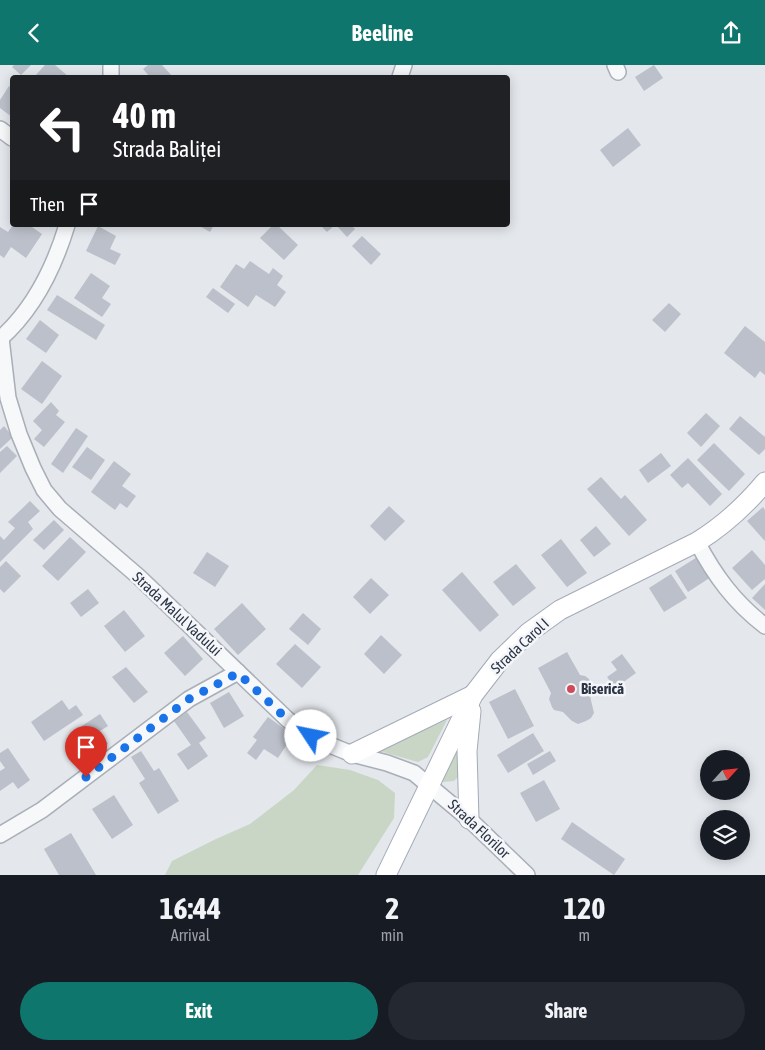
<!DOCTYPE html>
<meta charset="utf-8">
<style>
:root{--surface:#171b24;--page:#242831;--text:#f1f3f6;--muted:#9ea1a6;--accent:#0f766e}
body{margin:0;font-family:"Asap Condensed",sans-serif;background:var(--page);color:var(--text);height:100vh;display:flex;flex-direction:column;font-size:19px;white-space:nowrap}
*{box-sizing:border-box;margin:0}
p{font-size:16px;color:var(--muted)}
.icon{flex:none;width:28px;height:28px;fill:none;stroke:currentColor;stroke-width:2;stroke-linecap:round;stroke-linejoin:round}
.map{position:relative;height:810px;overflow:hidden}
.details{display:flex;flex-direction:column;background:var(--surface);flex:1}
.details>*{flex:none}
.hud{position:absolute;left:10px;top:10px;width:500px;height:152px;border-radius:5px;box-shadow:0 2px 12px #0003;background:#202124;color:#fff;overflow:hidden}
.needle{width:32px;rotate:63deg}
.tools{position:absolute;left:700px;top:685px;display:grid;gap:10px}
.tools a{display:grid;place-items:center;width:50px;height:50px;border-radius:50%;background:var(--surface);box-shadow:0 2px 12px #0003;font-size:25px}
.pin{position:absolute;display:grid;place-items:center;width:42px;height:42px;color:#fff;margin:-51px -21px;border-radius:50% 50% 50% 0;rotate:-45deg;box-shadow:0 0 5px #0007}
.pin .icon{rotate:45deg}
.me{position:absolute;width:55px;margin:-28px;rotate:304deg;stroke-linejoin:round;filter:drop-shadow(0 0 4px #0008)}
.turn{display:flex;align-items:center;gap:18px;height:105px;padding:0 20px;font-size:22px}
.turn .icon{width:65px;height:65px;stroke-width:2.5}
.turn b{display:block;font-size:35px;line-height:42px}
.then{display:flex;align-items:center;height:48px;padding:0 20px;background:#0003;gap:10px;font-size:19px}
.eta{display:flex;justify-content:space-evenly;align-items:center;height:85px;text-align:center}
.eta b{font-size:30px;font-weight:700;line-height:35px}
.button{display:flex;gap:10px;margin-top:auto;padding:10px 20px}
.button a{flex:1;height:58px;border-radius:30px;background:var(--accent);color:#fff;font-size:20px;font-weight:700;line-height:58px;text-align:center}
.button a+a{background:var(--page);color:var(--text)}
header{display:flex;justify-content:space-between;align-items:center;height:65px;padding:0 20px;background:var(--accent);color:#fff;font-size:22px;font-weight:700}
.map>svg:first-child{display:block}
.green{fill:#c9d6c5}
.building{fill:#bbc0ca}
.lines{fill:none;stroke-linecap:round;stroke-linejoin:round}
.minor-casing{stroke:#a9aeb7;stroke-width:18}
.major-casing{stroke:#a3abb8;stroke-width:21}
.minor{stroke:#f7f8fa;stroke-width:15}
.major{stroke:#fff;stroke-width:19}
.route{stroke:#1a73e8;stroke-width:9;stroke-dasharray:0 16.2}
.poi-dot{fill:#d1495b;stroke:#f4f6f9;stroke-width:2}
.labels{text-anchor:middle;stroke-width:5;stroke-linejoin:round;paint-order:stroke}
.street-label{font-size:15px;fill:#2b3445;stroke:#f4f6f9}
.poi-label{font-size:15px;font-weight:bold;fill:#2b3445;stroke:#f4f6f9;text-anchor:start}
</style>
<header><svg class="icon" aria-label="back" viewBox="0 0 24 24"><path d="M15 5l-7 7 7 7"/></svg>Beeline<svg class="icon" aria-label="share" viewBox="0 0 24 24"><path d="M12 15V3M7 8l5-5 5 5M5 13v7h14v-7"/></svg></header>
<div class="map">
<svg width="765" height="810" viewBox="0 0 765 810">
<rect width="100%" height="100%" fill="#e4e7ec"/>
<g class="green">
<path d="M447,655l-19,37 -10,5 -42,-12z"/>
<path d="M457,684l2,1 1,25 -6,6 -11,1 -1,-4z"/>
<path d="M317,700l33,5 28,10 17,13 -1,25 -36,57h-193l7,-14 44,-22 34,-15 44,-34z"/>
</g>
<g class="building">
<path d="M14,0h17l-10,10 -9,-8z"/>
<path d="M45,0h10l14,12h-35z"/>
<path d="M148,0h14l11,12h-23l-7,-8z"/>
<path d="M654,0l9,13 -19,13 -9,-14z"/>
<path d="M9,21l3,3v28l-12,-9v-8z"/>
<path d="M628,63l13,17 -28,22 -13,-17z"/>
<path d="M13,160h16l13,9 -16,24 -15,-11 -7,11 -4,-3v-28l8,5z"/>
<path d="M198,160h16l-4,7z"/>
<path d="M273,160h4l21,20 -14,15 -24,-22z"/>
<path d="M320,160h15l-8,7z"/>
<path d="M336,160h15l4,4 -8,8z"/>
<path d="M98,161l18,10 -6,13 11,5 -6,11 -29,-14z"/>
<path d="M362,171l19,18 -10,11 -19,-19z"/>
<path d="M250,196l19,13 4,-6 10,8 -6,9 9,7 -11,15 -19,-12 -8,12 -28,-20 16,-23 8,5z"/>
<path d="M91,208l19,13 -8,12 9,6 -9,13 -28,-19z"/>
<path d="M213,223l22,16 -7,9 -22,-16z"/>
<path d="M57,230l48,30 -9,15 -49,-30z"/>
<path d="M669,238l12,11 -16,18 -13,-12z"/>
<path d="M40,255l19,15 -13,18 -20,-14z"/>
<path d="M745,261l20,16v33l-5,-4 -5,7 -31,-25z"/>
<path d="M42,296l20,15 -20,28 -21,-15z"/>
<path d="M51,337l8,9 -3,4 9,7 -21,25 -10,-8 8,-9 -9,-9z"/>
<path d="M706,348l14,13 -19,21 -14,-14z"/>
<path d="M740,351l25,21v12l-6,6 -30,-26z"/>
<path d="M4,361l9,11 -13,12v-19z"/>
<path d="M76,363l12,8 -25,37 -12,-9z"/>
<path d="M714,378l31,31 -16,17 -32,-31z"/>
<path d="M7,381l10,10 -17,17v-21z"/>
<path d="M87,382l18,13 -14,20 -19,-13z"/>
<path d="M661,388l10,13 -23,17 -9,-13z"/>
<path d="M688,393l34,36 -12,12 -22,-23 -6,5 -12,-13z"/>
<path d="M114,396l17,13 -9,12 14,10 -9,12 -7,-5 -5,7 -24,-18z"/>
<path d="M601,412l20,22 4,-4 22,25 -18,16 -42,-47z"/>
<path d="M30,436l10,10 -12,11 5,7 -33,33v-26l4,4 11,-12 -7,-6z"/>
<path d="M389,441l16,15 -20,20 -15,-15z"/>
<path d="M763,442l2,3v31l-18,-20z"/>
<path d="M54,455l10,10 -20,20 -11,-10z"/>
<path d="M596,461l15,18 -17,13 -14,-17z"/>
<path d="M70,472l16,15 -28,29 -16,-15z"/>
<path d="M561,474l26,34 -20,14 -26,-32z"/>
<path d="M752,485l13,15v14l-13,11 -20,-22z"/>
<path d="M207,487l22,14 -14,21 -22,-14z"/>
<path d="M699,491l12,21 -23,15 -13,-21z"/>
<path d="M6,496l15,15 -17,17 -4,-4v-22z"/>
<path d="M516,499l20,24 -23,18 -20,-24z"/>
<path d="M462,507l37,43 -19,17 -38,-42z"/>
<path d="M671,509l16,24 -23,14 -15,-24z"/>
<path d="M371,513l18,17 -19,19 -17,-17z"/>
<path d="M765,519v26l-13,-12z"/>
<path d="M88,524l11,14 -18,14 -11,-14z"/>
<path d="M242,538l24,26 -28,26 -24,-26z"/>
<path d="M124,545l21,26 -20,16 -21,-26z"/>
<path d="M303,548l18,16 -13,16 -19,-16z"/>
<path d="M381,570l21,20 -18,19 -20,-20z"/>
<path d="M183,571l20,23 -18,17 -21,-23z"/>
<path d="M295,579l26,23 -19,21 -26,-24z"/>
<path d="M567,587l13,23 5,1 4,3 3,6 1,7 -3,4 4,17 -3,5 -5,3 -8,3 -6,-3 -9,-9 -9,-2 -2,-3 -3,-8 2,-6 -13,-25z"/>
<path d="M622,589l14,19 -21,15 -8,-11 10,-7 -6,-8z"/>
<path d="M126,602l22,25 -14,11 -22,-26z"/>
<path d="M515,624l19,37 -26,13 -19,-37z"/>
<path d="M229,627l15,24 -20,12 -14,-25z"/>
<path d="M62,635l7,10 7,-5 7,10 -39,26 -13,-19z"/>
<path d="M187,647l19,26 -7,5 9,13 -20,14 -11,-16 14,-9 -17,-24z"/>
<path d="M100,649l8,12 -8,5 8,13 -16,10 -16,-24z"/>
<path d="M268,652l25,18 -15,23 -14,-9 -8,11 -9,-7 10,-13 -4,-3z"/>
<path d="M533,668l11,18 -36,22 -11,-18z"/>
<path d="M8,683l22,32 -12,9 -5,-7 -13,9v-20l5,-3 -5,-7v-8z"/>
<path d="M141,686l13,20 5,-3 20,33 -21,13 -19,-31 6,-4 -14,-22z"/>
<path d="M550,686l6,10 -23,14 -6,-11z"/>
<path d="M544,715l16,29 -24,13 -16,-29z"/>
<path d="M114,730l19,30 -21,14 -20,-30z"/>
<path d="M572,757l53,37 -11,16 -53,-36z"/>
<path d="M71,768l25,42h-37l-15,-26z"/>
</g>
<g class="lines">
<g class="minor-casing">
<g id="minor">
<path d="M615,0l3,7"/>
<path d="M111,12v-12"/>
<path d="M400,12l4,-12"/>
<path d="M0,64l12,9"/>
<path d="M1,273l7,60 11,36 14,34 11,22 16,19 79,68 149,143 32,21 32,13 35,9 27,10 55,46 58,56"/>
<path d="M0,274c34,-30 54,-71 67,-114"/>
<path d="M697,477c18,34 37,60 68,84"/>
<path d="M0,770l42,-25 147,-111 49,-27"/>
</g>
</g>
<g class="major-casing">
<g id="major">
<path d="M352,689l121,-59"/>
<path d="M469,754l-2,-68 4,-40"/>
<path d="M386,810l87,-180 27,-35 28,-27 32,-23 137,-68c26,-16 48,-36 68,-60"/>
</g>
</g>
<use href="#minor" class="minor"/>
<use href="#major" class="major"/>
</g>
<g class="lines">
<path class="route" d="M86,712l103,-78 49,-26 50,47 23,16"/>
</g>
<circle class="poi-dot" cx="571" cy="624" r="5"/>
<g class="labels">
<g class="street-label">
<text transform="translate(177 549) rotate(43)" y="5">Strada Malul Vadului</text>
<text transform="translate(520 581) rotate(-43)" y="5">Strada Carol I</text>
<text transform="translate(479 764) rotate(43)" y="5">Strada Florilor</text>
</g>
<g class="poi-label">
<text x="581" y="629">Biserică</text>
</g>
</g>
</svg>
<div class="tools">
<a><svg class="needle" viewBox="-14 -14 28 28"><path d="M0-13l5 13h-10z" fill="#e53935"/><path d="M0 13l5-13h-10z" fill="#9ea1a6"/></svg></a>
<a><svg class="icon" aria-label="layers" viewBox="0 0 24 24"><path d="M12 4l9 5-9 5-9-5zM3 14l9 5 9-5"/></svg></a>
</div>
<div class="pin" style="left:86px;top:712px;background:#d93025"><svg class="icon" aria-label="arrive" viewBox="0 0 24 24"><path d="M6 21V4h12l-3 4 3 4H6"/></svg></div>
<svg class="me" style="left:311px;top:671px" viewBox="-20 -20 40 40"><circle r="19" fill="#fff"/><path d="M0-13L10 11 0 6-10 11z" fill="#1a73e8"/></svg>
<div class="hud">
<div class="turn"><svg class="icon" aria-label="left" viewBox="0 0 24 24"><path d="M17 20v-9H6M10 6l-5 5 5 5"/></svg><div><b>40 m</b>Strada Baliței</div></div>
<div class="then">Then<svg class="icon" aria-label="arrive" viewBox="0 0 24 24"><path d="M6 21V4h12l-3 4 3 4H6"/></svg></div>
</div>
</div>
<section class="details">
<div class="eta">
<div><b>16:44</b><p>Arrival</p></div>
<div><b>2</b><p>min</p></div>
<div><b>120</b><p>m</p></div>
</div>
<div class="button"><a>Exit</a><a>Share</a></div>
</section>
